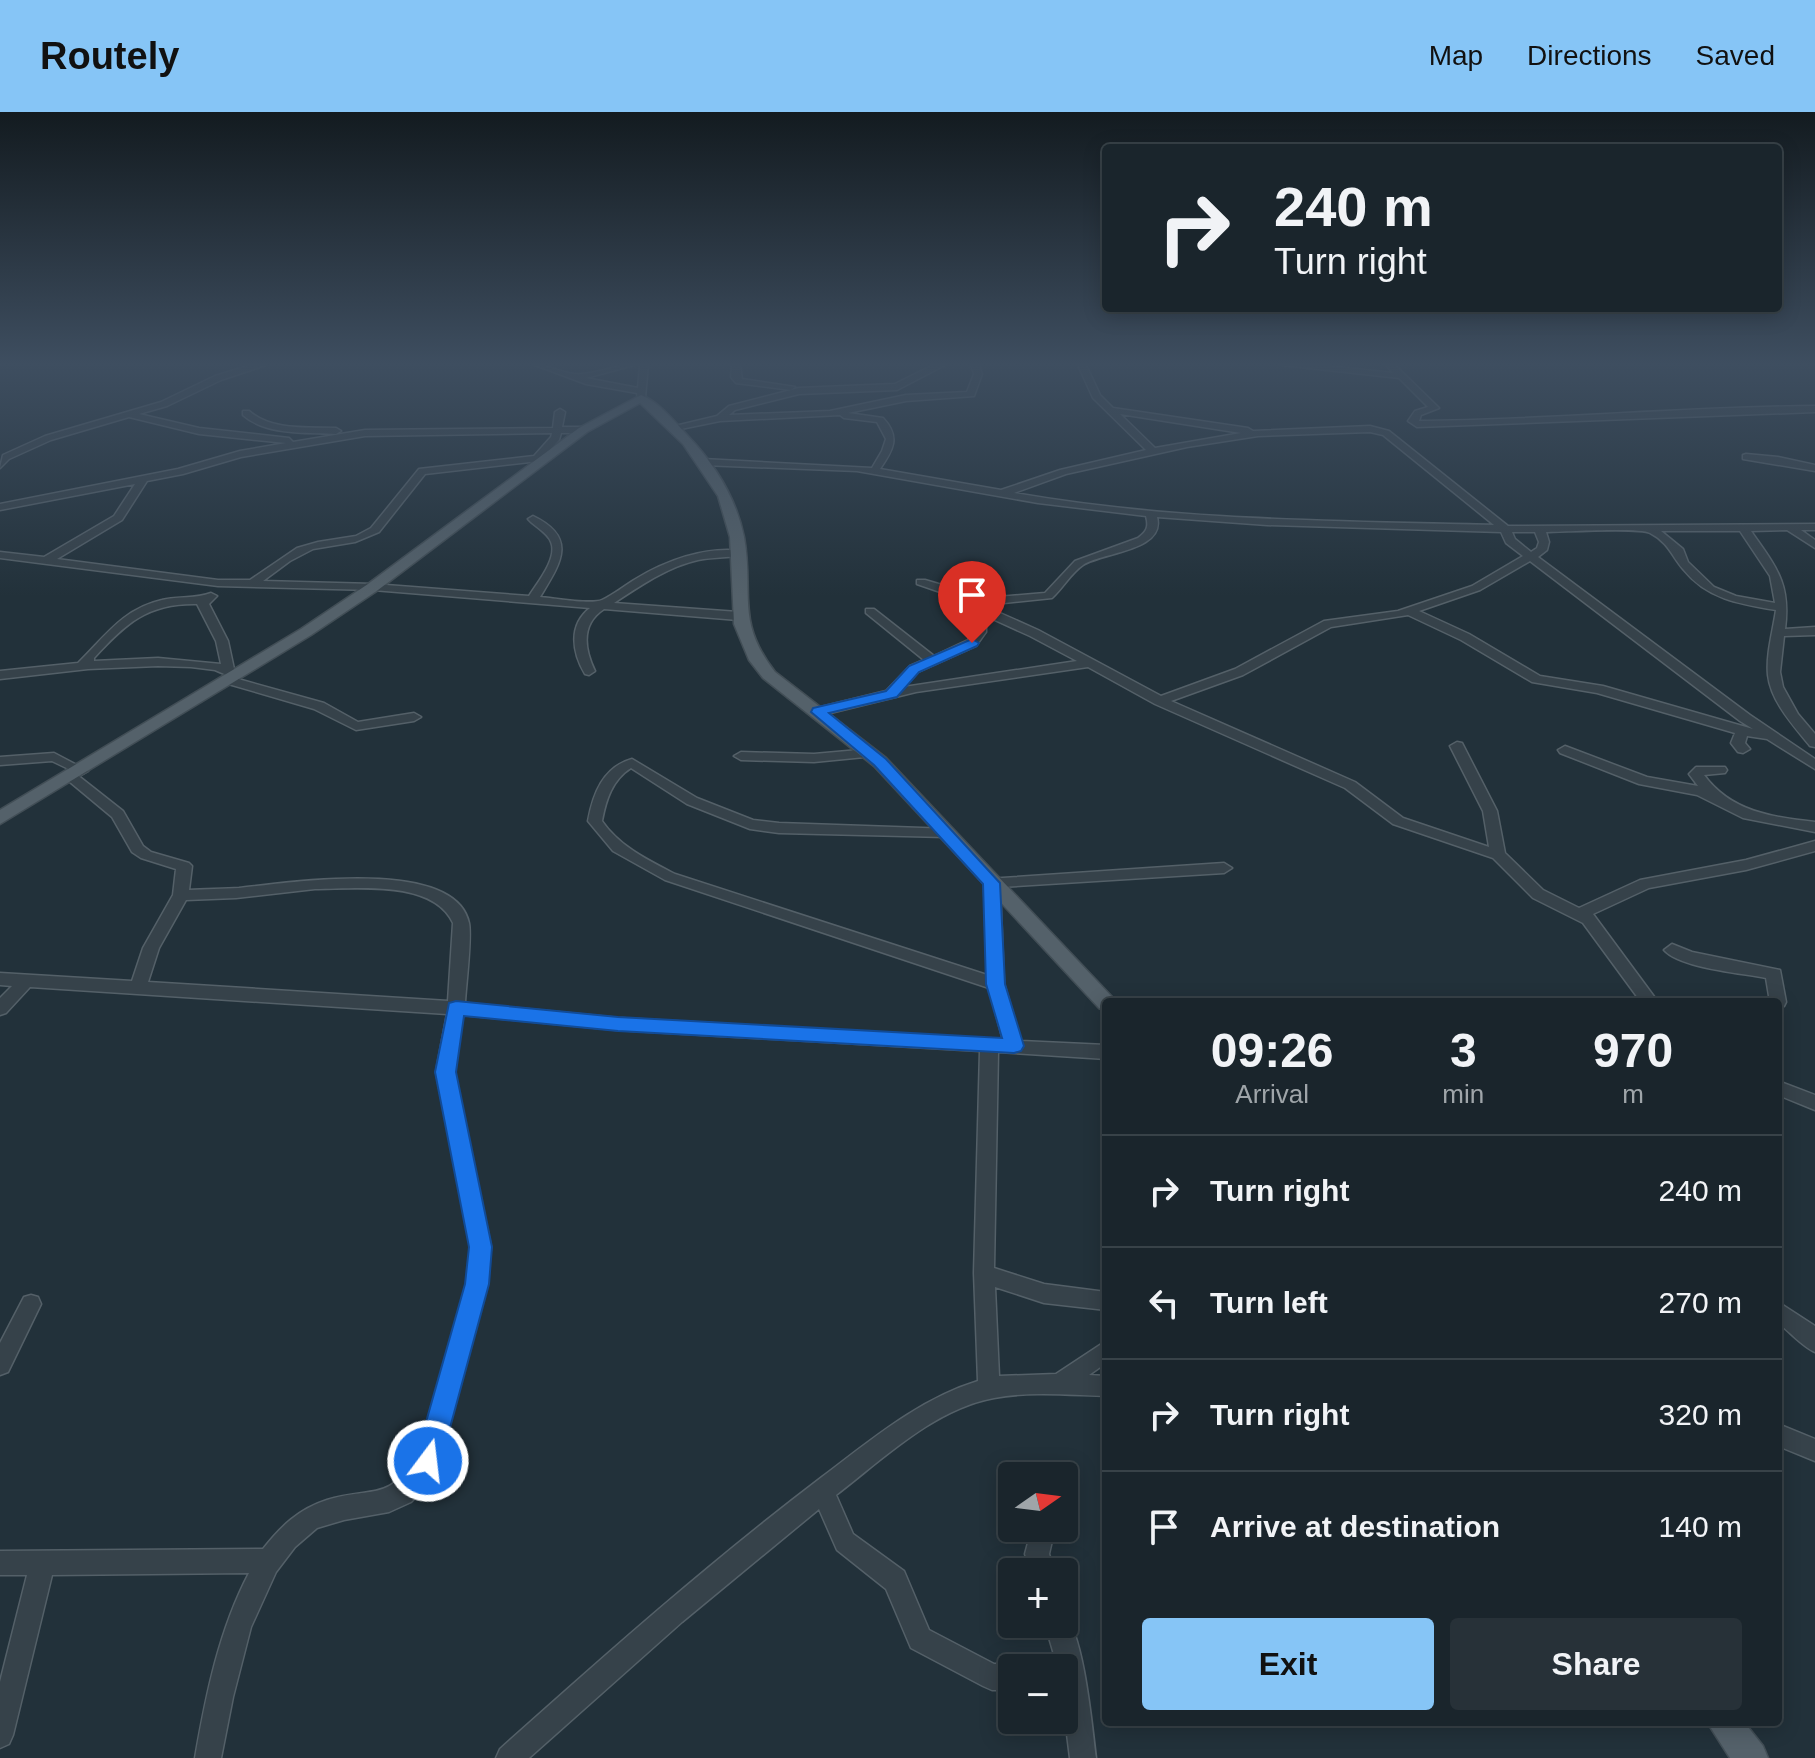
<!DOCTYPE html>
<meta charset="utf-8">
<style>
:root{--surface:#1a252c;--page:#273138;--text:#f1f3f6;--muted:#9fa5a9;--line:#384248;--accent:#86c5f6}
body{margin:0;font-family:Helvetica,sans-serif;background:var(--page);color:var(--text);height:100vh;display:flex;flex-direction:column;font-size:30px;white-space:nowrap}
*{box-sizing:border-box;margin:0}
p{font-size:26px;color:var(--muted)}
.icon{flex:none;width:44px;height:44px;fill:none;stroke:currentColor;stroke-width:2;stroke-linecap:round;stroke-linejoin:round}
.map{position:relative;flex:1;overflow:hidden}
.sheet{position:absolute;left:1102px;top:886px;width:680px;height:728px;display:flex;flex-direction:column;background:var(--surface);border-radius:8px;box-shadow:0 4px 20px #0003,0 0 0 2px var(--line)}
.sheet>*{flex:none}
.hud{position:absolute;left:1102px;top:32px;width:680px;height:168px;border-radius:8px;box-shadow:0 4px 20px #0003,0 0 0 2px var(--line);background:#1a252c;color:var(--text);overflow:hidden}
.needle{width:52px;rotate:76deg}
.buttons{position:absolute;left:998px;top:1350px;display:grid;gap:16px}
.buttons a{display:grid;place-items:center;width:80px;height:80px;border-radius:8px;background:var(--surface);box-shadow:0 4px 20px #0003,0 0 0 2px var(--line);font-size:40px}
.pin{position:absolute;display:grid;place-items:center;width:68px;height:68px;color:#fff;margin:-82px -34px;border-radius:50% 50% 50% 0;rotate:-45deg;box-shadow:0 0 8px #0007}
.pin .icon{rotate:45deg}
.me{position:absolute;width:88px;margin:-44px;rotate:15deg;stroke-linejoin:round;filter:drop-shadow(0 0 6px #0008)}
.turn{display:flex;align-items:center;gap:28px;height:168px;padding:0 40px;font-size:36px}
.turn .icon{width:104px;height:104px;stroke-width:2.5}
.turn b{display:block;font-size:56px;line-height:68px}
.eta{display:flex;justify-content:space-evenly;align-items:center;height:136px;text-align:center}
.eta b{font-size:48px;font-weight:800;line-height:56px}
.button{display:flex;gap:16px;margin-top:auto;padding:16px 40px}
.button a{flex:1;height:92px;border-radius:8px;background:var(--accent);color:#111;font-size:32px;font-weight:800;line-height:92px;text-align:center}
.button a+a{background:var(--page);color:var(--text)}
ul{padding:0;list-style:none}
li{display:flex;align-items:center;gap:24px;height:112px;padding:0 40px;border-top:2px solid var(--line)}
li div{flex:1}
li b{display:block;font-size:30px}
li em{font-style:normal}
header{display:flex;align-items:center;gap:48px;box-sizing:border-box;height:112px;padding:0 40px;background:var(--accent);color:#111}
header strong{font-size:38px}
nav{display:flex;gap:44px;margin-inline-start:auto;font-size:28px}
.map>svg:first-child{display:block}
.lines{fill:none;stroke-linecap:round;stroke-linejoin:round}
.minor-casing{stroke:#546068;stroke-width:3}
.major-casing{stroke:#424e56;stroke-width:3}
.minor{fill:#36424a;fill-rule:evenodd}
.major{fill:#54616a;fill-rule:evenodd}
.route{fill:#1a73e8;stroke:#114b97;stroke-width:2}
</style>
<header>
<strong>Routely</strong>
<nav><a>Map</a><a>Directions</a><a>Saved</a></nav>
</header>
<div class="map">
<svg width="1815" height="1646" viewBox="0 0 1815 1646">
<rect width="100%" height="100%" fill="#22313a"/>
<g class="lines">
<g class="minor-casing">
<g id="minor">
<path d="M251,253h15l-45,15 -54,26 -28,8 60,14 90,10 4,4 72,-12 188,-2 2,-16 5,-3 5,3 -3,15h21l5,3 -5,3h-22l-2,7 -14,15 5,3 -2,2 -123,14 -46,58 -24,10 -42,7 -23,12 -27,20 110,3 156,12c8,-13 29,-38 22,-54 -3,-9 -17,-16 -23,-23l5,-3c46,22 27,48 7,81 14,1 51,8 62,3 11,-5 22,-14 32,-20 31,-19 71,-34 108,-29v4c-15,3 -29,2 -44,5 -31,7 -58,26 -84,43l124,9 6,4 -6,4 -134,-11c-23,15 -20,39 -9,62l-6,4 -4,-1c-13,-22 -17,-49 5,-66l-217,-18 -155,-4 -218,-28v-6l44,5 70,-41 21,-32 -135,26v-6l178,-35 62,-18 46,-8 -87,-9 -70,-17 -78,23 -42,19 -9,9 3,-13 42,-19 116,-34 54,-26zM552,321l-1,4 -17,19 -115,13 -48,59 -15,8 -38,6 -21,6 -47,32h-32l-161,-21 65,-39 25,-39 36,-7 58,-17 124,-21z"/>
<path d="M535,253c16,0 32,11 46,9 18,-1 34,-9 53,-9l-48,13 52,10 2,-23h8l-3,33 -7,2 -1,-7 -51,-9z"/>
<path d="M732,253h8l2,14 53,8 -4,3 -55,-7 -5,-6z"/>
<path d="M933,253h12l-48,25 -98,4 -64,16 -6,5 101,-4 76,-16 61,-3 7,-18 -3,-9h8l3,9 -8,22 -68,5 -58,12 35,5c18,19 10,32 -3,51l121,21 59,-20 86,-20 -53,-52 -15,-33h8l14,30 13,13 135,20 5,3 117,-5 19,5 119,95 307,-2v6h-14l14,10v8l-28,-18 -36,1c25,36 40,52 34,98l30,-2v8l-31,1 -4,36 3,15 15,27 17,20v13l-5,-1c-16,-20 -39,-44 -42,-71 -2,-21 5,-44 8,-65 -37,-6 -69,-11 -93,-41 -12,-14 -14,-26 -33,-36 -11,-6 -86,-1 -104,-1l3,10 -2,8 -9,7 212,158 65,44v10l-48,-30 -20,-3 -2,7 5,6 -7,4 -5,-1 -7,-9 4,-10 -138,-40 -65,-11 -71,-42 -53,-25 -77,12 -88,48 -72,26 184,81 48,36 86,29 -6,-36 -33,-65 7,-4 5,1 35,68 8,42 38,37 36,18 61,-28 106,-20 69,-19v10l-69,19 -97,18 -56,26 65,88h-17l-58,-79 -50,-25 -40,-40 -100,-34 -48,-36 -190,-84 -67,-37 -172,25 -98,24 -5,-1v-6l73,-18 24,-25 14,-6 -58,-47v-4h8l60,47 34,-16 6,-8 -2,-13 5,-7 -24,-11 -10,-8 -26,-9v-4h8l61,18 59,-5 30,-32 63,-23c9,-7 11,-11 8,-22l-108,-13 -181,-32 -154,-6 -5,-3 5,-3 169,9 10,-17 4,-12 -9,-17 -33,-4 -4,-3 -120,6 -44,9 -5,-3 46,-11 12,-10 70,-18 96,-4zM1120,302l121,19 -86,15zM1370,320l13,3 111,90c-160,-4 -322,-4 -480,-32l52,-19 121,-27 71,-11zM1157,405l110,8 234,7 5,11 17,13 -51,30 -74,25 -74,10 -89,48 -74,27 -123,-66 -63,-28 10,3 67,-7c11,-10 19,-25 31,-33 20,-13 83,-14 74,-48zM1661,419h79l30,45 5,27 -39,-7 -22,-9 -26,-25 -5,-13zM1512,420h23l4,10 -2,6 -6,4 -16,-13zM1530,449l210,160 13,8 -150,-43 -63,-10 -71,-42 -50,-23 61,-21zM986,504l44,20 47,25 -173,26 14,-15 58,-26 10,-14z"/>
<path d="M1282,253h36l75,8 -7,-8h9l44,43 -18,7 -2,6c132,-1 264,-14 396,-15v6l-398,15 -9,-6 7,-10 13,-4 -29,-29z"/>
<path d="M243,299h6c23,20 58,16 87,17l5,3 -5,3c-30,-2 -69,2 -93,-19z"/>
<path d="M1746,342l32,3 37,8v6l-72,-12v-4z"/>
<path d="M211,481l6,3 -8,8 19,37 6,28 9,6 -5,4 86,24 34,19 56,-9 7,4 -7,4 -58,9 -42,-21 -89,-26v-6l4,-1 -14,-6 -24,-3 -33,-1 -70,3 -88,10v-8l78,-8c26,-25 44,-54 84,-63 16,-4 34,-1 49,-7zM197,492l19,37 5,23 -63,-6 -64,3v-3c32,-35 54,-55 103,-54z"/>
<path d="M1565,634l82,31 51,9 -9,-12 7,-7h29l2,3 -2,3 -21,2c27,37 68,42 111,47v10l-72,-14 -46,-23 -58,-11 -79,-31 -2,-3z"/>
<path d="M870,637l5,1v6l-61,6 -73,-2 -7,-4 7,-4 73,2z"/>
<path d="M54,641l34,18 -7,4 -29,-14 -52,4v-8z"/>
<path d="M632,647l65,39 56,22 26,3 172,6 2,3 -7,5 -167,-4 -29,-4 -63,-25 -56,-36c-19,12 -25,32 -29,53 18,26 46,39 73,53l312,101 -3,-92 3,-4 237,-16 8,5 -8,5 -224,14 4,97 17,57 85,4v14l-108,-7 -4,216 50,16 62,8v18l-62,-7 -49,-16 4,89 57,-2 50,-33v22l-17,12 17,1v20c-37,-1 -75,-5 -112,2 -60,11 -111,61 -158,97l17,39 51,37 25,59 65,34h18l9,4h-9v22h-20l-9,-4 -72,-38 -25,-59 -49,-39 -18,-41 -137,113 -153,136h-33l4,-9c105,-94 210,-187 322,-272 48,-36 97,-78 156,-96l-4,-108 6,-222 -362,-21 -155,-15 -9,57 37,175 -4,37 -48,177 -15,28 -13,13 -22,10 -45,8 -27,8 -22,19 -19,25 -25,55 -18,70 -12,61h-26c11,-63 24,-128 54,-185l-197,2 -39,160 -4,9 -9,4v-66l27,-107h-27v-24l263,-2c18,-23 36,-40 64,-49 45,-14 60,3 91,-44l49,-172 4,-37 -35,-175 11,-58 -417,-27 -24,26 -6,2v-17l12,-12 -12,-1v-12l132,8 11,-33 30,-53 3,-26 -35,-11 -9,-6 -20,-35 -48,-40 2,-3h10l47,37 20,35 8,6 38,11 3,3 -3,24c17,-1 33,-1 50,-2 47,-5 216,-32 230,35 3,15 -3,61 -4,80l153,15 385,22 -14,-52 -324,-108 -52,-29 -25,-30c5,-27 15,-54 44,-62zM315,777c40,0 118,-10 138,34l-5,78 -300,-19 11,-34 27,-48 50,-2z"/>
<path d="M1672,832l20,8 88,18 6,32 -2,4 -6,2v-6h-8l-4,-24c-25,-5 -86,-10 -102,-28z"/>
<path d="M1778,969l37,14v15l-37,-15z"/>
<path d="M31,1183l7,2 3,7 -33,68 -8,3v-32l24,-46z"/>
<path d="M1778,1190l37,24v26c-12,-5 -26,-21 -37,-29z"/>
<path d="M1778,1312l37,15v22l-37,-15z"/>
<path d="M1032,1416h20l2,4 -5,22 6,18h-24l-6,-18z"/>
<path d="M1064,1502c20,21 28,112 32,144h-26l-6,-48v-42h-6l-13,-44h19z"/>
</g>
</g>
<g class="major-casing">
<g id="major">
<path d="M641,283c18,7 33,26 46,40 27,28 49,63 57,102 10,56 -9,84 31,135l111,86 227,240 3,4h-10v9l-7,-3 -225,-242 -111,-88 -14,-18 -15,-36 -4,-87 -12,-41 -35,-52 -43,-41 -53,29 -209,158 -67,45 -311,189v-14l301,-181 67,-45 211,-156z"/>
<path d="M1707,1610h37l19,24 5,12h-38z"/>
</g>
</g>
<use href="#minor" class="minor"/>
<use href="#major" class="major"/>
</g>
<linearGradient id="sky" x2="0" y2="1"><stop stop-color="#131b20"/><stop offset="0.52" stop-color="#3e4e60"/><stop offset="1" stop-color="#3e4e60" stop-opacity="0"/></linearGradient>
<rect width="1815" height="484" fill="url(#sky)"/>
<path class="route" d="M972,527l7,4 -2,3 -58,26 -22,25 -68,16 57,46 114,124 5,101 19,62 -3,5 -7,2 -396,-22 -154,-15 -8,56 36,175 -3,37 -48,177 -4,9 -9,4 -9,-4 -4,-9 50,-177 4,-37 -34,-175 14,-69 7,-2 162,16 384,21 -16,-54 -3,-100 -109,-119 -63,-53 2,-4 73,-17 23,-25z"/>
</svg>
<div class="buttons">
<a><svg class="needle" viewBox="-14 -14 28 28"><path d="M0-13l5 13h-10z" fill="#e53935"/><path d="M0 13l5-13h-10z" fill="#9fa5a9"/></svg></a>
<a>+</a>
<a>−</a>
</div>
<div class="pin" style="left:972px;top:531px;background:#d93025"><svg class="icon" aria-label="arrive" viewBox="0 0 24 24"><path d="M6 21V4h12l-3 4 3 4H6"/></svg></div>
<svg class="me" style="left:428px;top:1349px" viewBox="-20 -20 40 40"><circle r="17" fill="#1a73e8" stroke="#fff" stroke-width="3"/><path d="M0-11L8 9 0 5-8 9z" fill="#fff"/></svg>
<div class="hud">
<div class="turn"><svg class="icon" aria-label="right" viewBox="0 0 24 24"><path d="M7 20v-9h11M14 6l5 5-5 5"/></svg><div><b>240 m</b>Turn right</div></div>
</div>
<section class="sheet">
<div class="eta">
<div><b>09:26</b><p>Arrival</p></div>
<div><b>3</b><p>min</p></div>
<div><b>970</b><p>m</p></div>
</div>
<ul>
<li><svg class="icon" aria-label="right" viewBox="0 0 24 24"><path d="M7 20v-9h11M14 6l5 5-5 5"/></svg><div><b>Turn right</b></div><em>240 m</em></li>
<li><svg class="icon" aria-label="left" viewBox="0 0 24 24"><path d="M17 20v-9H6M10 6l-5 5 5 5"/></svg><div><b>Turn left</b></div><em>270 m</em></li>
<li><svg class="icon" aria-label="right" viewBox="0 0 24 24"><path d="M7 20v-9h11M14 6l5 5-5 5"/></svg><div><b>Turn right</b></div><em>320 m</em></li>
<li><svg class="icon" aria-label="arrive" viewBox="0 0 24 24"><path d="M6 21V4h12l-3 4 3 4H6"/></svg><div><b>Arrive at destination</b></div><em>140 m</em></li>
</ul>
<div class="button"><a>Exit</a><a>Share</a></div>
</section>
</div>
